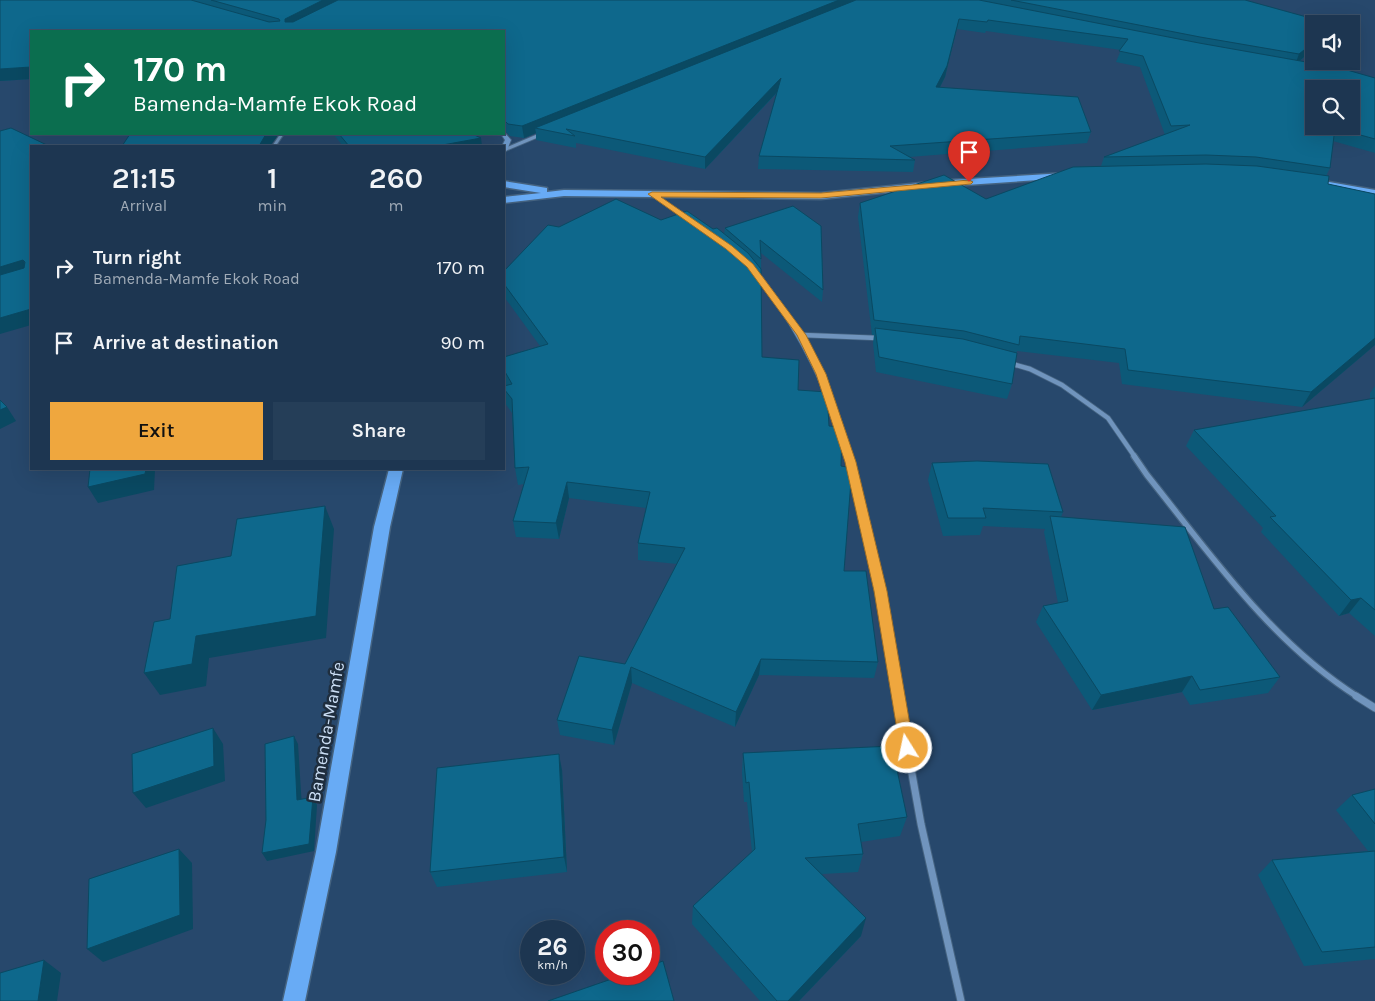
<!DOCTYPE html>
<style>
:root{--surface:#1d3651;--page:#253e58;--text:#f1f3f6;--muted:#a0abb7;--line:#3b5068;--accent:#efa73e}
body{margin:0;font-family:Karla,sans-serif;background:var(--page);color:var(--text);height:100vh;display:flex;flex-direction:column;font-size:19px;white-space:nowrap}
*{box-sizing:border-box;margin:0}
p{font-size:16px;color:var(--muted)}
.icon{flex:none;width:28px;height:28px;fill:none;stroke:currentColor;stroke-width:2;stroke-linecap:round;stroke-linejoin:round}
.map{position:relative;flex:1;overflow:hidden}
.details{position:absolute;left:30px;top:145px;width:475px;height:325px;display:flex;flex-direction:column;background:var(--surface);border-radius:0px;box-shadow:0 5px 20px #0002,0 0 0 1px var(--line)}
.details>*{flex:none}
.guide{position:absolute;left:30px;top:30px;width:475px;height:105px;border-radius:0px;box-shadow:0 5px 20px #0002,0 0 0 1px var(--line);background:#0b6e4f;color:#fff;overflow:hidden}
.controls{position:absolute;left:1305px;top:15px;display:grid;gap:10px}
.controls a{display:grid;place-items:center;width:55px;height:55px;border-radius:0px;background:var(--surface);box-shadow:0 5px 20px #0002,0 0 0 1px var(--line);font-size:25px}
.speed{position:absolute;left:520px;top:920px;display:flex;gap:10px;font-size:25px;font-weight:700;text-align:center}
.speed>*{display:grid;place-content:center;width:65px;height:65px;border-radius:50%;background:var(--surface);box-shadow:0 5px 20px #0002,0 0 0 1px var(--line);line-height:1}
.speed small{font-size:12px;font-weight:400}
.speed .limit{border:8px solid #d22;background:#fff;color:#111}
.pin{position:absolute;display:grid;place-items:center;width:42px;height:42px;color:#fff;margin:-51px -21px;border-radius:50% 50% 50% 0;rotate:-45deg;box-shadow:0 0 5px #0007}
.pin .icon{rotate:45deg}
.me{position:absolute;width:55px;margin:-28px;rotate:350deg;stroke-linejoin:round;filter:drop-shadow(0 0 4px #0008)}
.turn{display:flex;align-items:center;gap:18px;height:105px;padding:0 20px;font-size:22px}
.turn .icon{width:65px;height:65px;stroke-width:2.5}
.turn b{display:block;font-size:35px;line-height:42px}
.eta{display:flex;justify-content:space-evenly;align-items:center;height:85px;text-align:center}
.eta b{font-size:30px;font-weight:600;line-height:35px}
.primary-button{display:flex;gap:10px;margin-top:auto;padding:10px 20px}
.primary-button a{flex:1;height:58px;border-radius:0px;background:var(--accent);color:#111;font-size:20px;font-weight:600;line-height:58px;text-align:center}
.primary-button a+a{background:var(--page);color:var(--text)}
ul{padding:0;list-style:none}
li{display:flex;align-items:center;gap:15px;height:75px;padding:0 20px}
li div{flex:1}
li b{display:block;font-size:19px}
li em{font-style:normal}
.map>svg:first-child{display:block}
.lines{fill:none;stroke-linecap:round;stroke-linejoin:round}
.street-far3-casing{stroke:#456380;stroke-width:5}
.street-far2-casing{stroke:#456380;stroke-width:6}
.street-far1-casing{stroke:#456380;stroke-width:8}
.street-casing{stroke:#456380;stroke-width:9}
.secondary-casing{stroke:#456380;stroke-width:2}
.highway-casing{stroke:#456380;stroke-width:3}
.street-far3{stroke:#7094bd;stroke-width:3}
.street-far2{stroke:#7094bd;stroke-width:4.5}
.street-far1{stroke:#7094bd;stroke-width:5.5}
.street{stroke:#7094bd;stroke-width:7}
.secondary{fill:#6e9bce;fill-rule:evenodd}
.highway{fill:#68abf5;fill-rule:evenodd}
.wall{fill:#0c5978}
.shaded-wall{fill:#0a4962}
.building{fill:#0e688c;stroke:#0a4962;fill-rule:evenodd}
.route{fill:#efa73e;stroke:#9b6d28}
.labels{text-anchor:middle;stroke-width:5;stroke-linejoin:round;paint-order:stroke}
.near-street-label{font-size:18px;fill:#cbdef4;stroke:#1f2e3e}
</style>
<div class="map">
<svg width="1375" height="1001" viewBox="0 0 1375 1001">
<rect width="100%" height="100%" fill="#27486c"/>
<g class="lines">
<g class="street-far3-casing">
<g id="street-far3">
<path d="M274,146l8,-12"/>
<path d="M504,150l38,-16"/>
<path d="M652,194l33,23"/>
</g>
</g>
<g class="street-far2-casing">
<g id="street-far2">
<path d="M758,275c42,55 72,115 91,182"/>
<path d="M802,335l76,3"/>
<path d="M1009,363l21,6 32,16 46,33 27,39"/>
</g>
</g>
<g class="street-far1-casing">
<g id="street-far1">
<path d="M848,456l24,95 26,146"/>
<path d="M1134,456l13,19c64,80 124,167 211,222"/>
</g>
</g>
<g class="street-casing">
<g id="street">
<path d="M898,696l23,128 40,177"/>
<path d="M1356,696l19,12"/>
</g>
</g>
<g class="secondary-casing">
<path id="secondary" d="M504,132l7,8 -4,10 -3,2v-6h-2l3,-6 -4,-6z"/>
</g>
<g class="highway-casing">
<g id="highway">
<path d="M1065,173l3,1v4l-117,8 -130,13 -257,-3 -60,7v-6l37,-4 -37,-6v-6l43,7v4l17,-2 257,3 130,-13z"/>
<path d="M1312,179l63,11v6l-67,-12 -1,-2z"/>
<path d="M389,469h14l-13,58 -54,325 -31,149h-22l33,-149 58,-325z"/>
</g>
</g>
<use href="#street-far3" class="street-far3"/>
<use href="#street-far2" class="street-far2"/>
<use href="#street-far1" class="street-far1"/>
<use href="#street" class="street"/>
<use href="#secondary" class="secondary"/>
<use href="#highway" class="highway"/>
</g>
<g class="wall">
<path d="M0,0h1245l69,24v24l-14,13 75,17v75l-42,-12 -3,27 -4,8 2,8 47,10v151l-73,62 -180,-23 -3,-21 -102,-12 -5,33 -5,15 -131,-27 -3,-29 1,-8h-2l-14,-118 2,-14 126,-4 115,-33 3,-9 61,-22 -25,-68 -24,-5 5,-12 -135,-19 -1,2 -28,-4 -12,48 -5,10 151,45 -4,11 -178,14 6,3 -2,12 -155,-3 1,-13 18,-63 -72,76 -129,-26v5l-40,-8v-7l-12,5 -14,-2 -6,-6v-99h-473v48l-31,2z"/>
<path d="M332,134h140l10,12h-139l-9,-11z"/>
<path d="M661,220l52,9 11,5 1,-6 96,-2 2,64 -1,12 -61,-49 1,104 36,33 31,36 12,40 3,105 34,91 -4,16 -115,-3 -24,52 -103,-44 -18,62 -54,-10 -3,-15 68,-56 52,-100 -39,-4v-17l8,-35 -77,-10 -10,41 -43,-2 -3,-16 11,-37 -6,1 -3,-17 -3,-55 -7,-10 -1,-9v-8h2l-2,-5v-24l36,-11 -35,-48 -1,-8v-19l55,-44z"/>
<path d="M1375,386v250l-26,-23 -10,3 -78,-84 2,-4 -77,-82 8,-16 176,-31v-6z"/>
<path d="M932,463l131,49 -2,5 153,92 66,68 -12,16 -78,12 -8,-13 -90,18 -56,-88 7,-16 15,-3 -14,-71 1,-3 -62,-3 -3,9 -37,1 -15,-56z"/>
<path d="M743,753l164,64 -7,19 -39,6 2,12 -5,18 -36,2 39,62 -62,65h-39l-68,-77 1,-18 59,-54 -5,-50h-3l-2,-29z"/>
<path d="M562,770l5,102 -130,15 -7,-15z"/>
<path d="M1375,789v170l-71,7 -46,-91 14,-15 96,-9 -32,-41 16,-15z"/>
</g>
<g class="shaded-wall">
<path d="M323,0h23l-58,29 -3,-7v-3z"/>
<path d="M839,0h24l-328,128 1,5 -12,5 -2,-12z"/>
<path d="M959,19l-14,58 -11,22 2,-12z"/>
<path d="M1314,42v6l-19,17 4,-11z"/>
<path d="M29,67l2,5v7l-31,2v-12z"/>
<path d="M781,78l-1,11 -75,80v-12z"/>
<path d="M266,134h13l-9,12h-11z"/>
<path d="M481,138l1,8h-45z"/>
<path d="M23,260l7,13 -30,9v-15z"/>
<path d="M31,309v16l-31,9v-16z"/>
<path d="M1375,338v7l-73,62 9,-15z"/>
<path d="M7,407l9,14 -16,8v-19z"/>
<path d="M146,469h9l-1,21 -56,13 -10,-16z"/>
<path d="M567,482l2,16 -10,41 -3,-16z"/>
<path d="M325,506l9,23 -8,109 -117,20 -3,28 -46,9 -16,-22 52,-37z"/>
<path d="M1361,598l-12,15 -10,3 12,-16z"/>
<path d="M761,659l-2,16 -24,52 1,-15z"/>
<path d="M631,667l1,16 -18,62 -2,-15z"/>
<path d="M1192,676l-10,16 -90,18 9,-15z"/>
<path d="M213,728l10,16 2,37 -79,27 -13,-15z"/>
<path d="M294,736l4,8 4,64 -5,-8z"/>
<path d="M559,754l3,16 5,102 -3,-15z"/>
<path d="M313,797l4,8 -3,46 -47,10 -5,-8z"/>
<path d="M179,849l13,14 1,66 -90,33 -16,-13z"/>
<path d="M866,918l-5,18 -62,65h-11z"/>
<path d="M44,960l17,13 -4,28h-19z"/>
</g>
<g class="building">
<path d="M0,0h191l78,22 11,-1 -1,-2 -68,-19h112l-38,19v3h8l45,-22h501l-317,126 -14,-2 -4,-4v-89h-473v36l-31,2z"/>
<path d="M856,0h123l220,43 141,25 35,10v61l-40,-11 -5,40 -74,-11 -50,-2 -102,2 86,-32 -19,1 -28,-70 -24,-5 9,-12 -140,-19 -1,2 -28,-3 -12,47 -11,21 142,10 13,35 -201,14 25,14 -156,-4 22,-78 -76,79 -139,-28 9,7 -40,-8zM1314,89h37v37h-37z"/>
<path d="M1011,0h234l87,24h-18v18l-15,12 -99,-17z"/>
<path d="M11,128l38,18h-18v163l-31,9v-43l24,-7 1,-6 -2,-2 -23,7v-136z"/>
<path d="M130,134h136l-7,12h-137z"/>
<path d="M339,134h133l9,4 -44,8h-18l-1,-1 -6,1h-63z"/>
<path d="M1206,164l51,2 72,10 -1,8 47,10v144l-64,54 -183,-22 -3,-21 -105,-13 -1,9 -55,-14 -90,-11 -14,-117 84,-28 42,24 87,-32z"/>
<path d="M616,199l45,21 26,-9 26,18 4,-1 31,25 13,16 1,88 37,3 -1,30 29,2 2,34 13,1 -1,39 11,2 -8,103h22l12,91 -117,-3 -25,53 -105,-45 -19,63 -55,-10 22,-64 46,8 60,-116 -47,-5 12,-51 -83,-10 -11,41 -43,-2 16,-54 -14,1 -3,-69 -8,-10v-3l8,-2 -8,-14v-13l44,-13 -44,-60v-13l44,-46 11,2z"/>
<path d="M793,206l28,20 2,64 -63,-50 1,19 -36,-31z"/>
<path d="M875,328l88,11 54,14 -5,31 -133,-27z"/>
<path d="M1375,398v212l-14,-12 -10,2 -81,-83 6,-1 -82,-86z"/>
<path d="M0,400l7,7 -7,3z"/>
<path d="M977,461l71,3 15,48 -80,-4 3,10h-38l-16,-55z"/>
<path d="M90,469h56l-1,5 -57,13z"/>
<path d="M325,506l-9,110 -120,20 -4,28 -48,9 10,-51 16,-3 7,-53 54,-10 6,-37z"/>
<path d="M1050,516l135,11 29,82 14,-2 52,70 -80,13 -8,-14 -91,19 -58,-89 25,-5z"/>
<path d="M213,728l1,38 -81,27 -1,-39z"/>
<path d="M294,736l3,64 16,-3 -4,47 -47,9 4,-33 -1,-76z"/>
<path d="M892,746l15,71 -49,7 5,30 -58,4 61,60 -78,83h-11l-84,-95 62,-57 -6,-67 -3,1 -3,-30z"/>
<path d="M559,754l5,103 -134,15 7,-104z"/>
<path d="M1375,789v35l-23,-29z"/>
<path d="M179,849l1,66 -93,34 2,-70z"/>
<path d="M1375,851v96l-53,5 -50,-92z"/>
<path d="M44,960l-6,41h-38v-28z"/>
<path d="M663,961l11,40h-126l78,-27h23v-8z"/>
</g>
<path class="route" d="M969,180l4,2 -2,2 -150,14 -160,-1 71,49 21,18 53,71 20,39 30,88 31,129 27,157 -2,4 -5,2 -5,-2 -2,-4 -26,-157 -29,-129 -29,-88 -19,-39 -50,-68 -21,-18 -78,-55 4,-2 169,1z"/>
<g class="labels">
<g class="near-street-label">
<text transform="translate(326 732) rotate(-80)" y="6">Bamenda-Mamfe</text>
</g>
</g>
</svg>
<div class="controls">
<a><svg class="icon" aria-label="sound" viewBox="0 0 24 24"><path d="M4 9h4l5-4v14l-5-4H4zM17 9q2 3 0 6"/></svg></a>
<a><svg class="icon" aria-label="search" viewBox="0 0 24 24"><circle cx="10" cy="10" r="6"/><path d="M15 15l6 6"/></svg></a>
</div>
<div class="speed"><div>26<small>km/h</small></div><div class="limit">30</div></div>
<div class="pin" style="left:969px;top:182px;background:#d93025"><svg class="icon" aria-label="arrive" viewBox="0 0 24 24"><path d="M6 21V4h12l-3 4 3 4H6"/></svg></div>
<svg class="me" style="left:907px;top:748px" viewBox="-20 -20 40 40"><circle r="17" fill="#efa73e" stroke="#fff" stroke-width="3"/><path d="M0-11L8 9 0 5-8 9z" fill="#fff"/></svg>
<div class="guide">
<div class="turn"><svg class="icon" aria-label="right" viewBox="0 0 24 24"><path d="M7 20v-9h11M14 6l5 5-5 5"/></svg><div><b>170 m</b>Bamenda-Mamfe Ekok Road</div></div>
</div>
<section class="details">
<div class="eta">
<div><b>21:15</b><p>Arrival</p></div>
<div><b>1</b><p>min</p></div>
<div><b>260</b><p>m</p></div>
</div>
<ul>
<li><svg class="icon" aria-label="right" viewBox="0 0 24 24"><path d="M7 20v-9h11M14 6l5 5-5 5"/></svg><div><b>Turn right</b><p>Bamenda-Mamfe Ekok Road</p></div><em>170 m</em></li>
<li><svg class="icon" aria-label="arrive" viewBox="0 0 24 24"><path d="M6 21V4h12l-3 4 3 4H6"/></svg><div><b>Arrive at destination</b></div><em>90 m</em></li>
</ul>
<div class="primary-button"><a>Exit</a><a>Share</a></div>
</section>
</div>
